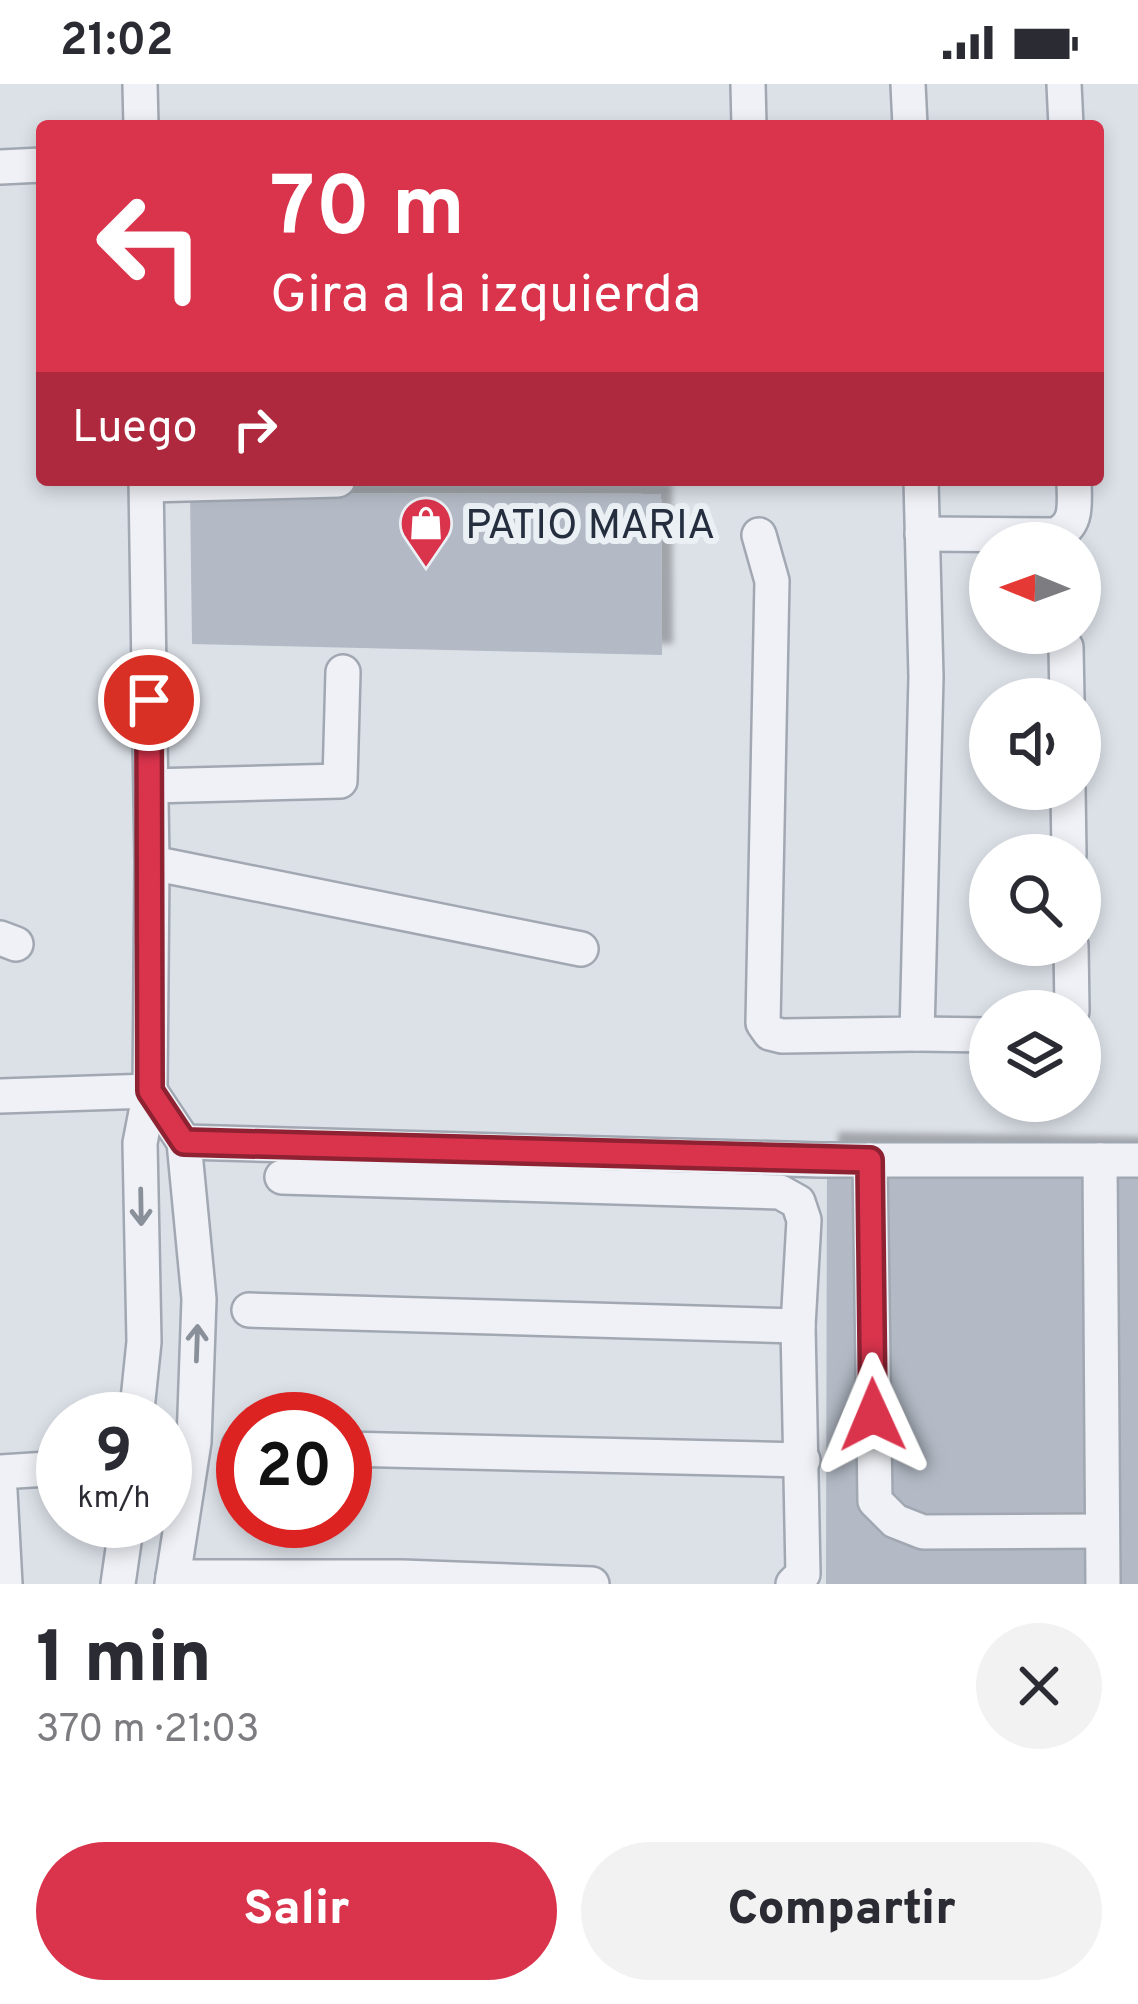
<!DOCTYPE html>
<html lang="es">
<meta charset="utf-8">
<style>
:root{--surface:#fff;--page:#f2f2f3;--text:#2b2b33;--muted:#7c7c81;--accent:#da344d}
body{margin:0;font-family:Overpass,sans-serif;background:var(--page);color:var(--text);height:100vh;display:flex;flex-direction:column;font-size:45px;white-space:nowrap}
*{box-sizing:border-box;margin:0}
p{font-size:39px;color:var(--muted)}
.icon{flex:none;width:66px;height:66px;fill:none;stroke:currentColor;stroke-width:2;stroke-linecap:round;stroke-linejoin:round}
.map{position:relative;height:1500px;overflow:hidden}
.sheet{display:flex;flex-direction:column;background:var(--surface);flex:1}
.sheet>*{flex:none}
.guide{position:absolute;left:36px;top:36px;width:1068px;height:366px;border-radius:12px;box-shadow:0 6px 18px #0003;background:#da344d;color:#fff;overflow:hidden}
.needle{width:78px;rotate:271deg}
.buttons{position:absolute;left:969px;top:438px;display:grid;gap:24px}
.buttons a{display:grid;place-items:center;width:132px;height:132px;border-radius:50%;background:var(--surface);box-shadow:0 6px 18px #0003;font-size:60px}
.speed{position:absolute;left:36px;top:1308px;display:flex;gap:24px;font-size:60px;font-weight:700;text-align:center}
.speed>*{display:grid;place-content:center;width:156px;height:156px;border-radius:50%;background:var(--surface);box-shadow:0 6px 18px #0003;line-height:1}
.speed small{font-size:30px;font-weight:400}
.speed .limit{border:18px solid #d22;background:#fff;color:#111}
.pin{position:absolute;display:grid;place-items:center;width:102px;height:102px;color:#fff;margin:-51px;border:6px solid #fff;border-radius:50%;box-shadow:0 3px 12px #0007}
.me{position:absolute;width:132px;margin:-66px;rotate:359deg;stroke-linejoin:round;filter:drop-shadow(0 0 9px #0008)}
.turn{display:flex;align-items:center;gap:42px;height:252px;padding:0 36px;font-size:54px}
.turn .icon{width:156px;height:156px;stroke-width:2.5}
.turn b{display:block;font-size:84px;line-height:102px}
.then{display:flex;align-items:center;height:114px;padding:0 36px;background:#0003;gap:24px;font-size:45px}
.round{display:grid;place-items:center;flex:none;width:126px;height:126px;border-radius:63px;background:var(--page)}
.overview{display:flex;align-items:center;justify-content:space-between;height:204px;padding:0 36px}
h1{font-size:72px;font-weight:800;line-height:90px}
.button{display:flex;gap:24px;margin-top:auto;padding:24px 36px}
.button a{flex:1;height:138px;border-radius:72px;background:var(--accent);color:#fff;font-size:48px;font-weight:800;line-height:138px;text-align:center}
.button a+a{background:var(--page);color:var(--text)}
.status{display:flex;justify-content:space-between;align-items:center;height:84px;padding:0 60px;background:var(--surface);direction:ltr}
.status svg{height:33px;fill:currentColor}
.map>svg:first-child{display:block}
.building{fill:#b3bac5;filter:url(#shadow)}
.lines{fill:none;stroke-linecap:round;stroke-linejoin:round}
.minor-casing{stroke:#a1a8b2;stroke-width:38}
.minor{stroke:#eff1f6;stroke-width:33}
.oneway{stroke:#8a909a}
.route-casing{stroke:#8e2232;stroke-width:30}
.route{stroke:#da344d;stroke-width:21}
.labels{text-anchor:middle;stroke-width:12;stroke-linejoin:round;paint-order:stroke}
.poi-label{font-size:42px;fill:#252e3f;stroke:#ebf0f5;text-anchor:start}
</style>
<div class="status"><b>21:02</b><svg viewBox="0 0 49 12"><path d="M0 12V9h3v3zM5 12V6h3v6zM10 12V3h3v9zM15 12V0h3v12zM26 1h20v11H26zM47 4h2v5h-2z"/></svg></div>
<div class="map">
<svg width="1138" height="1500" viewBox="0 0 1138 1500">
<defs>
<filter id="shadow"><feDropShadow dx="11" dy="-11" stdDeviation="3" flood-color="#0004"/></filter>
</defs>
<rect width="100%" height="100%" fill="#dce1e8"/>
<g class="building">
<path d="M190,409l471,1 1,161 -470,-11z"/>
<path d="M827,1059l311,5v436h-312z"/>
</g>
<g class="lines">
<g class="minor-casing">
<g id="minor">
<path d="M140,0l1,42"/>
<path d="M748,0l1,42"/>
<path d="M908,0l2,42"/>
<path d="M1064,0l2,42"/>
<path d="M0,83l42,-2"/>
<path d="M147,401l191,-5"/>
<path d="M922,450l133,1c24,-10 19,-32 19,-55"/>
<path d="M759,451l13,46 -9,442 7,10 12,3 135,-2 9,-357 -5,-197"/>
<path d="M1066,563l1,52"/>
<path d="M151,702l189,-5 3,-109"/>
<path d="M1068,705l1,66"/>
<path d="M152,779l429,86"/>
<path d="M0,854l16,6"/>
<path d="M1071,861l1,66"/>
<path d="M917,950l73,1"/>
<path d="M150,1007l34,51 15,157 -5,143 -22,142"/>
<path d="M0,1012l150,-5"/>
<path d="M184,1058l636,18h318"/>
<path d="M870,1076l5,341 20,20 28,11 179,-1"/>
<path d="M1100,1076l3,424"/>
<path d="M282,1093l498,15 18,10 6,18 -6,106 5,248 -10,10"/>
<path d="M249,1226l549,16"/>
<path d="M136,1335l8,-77 -4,-199 10,-52 2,-228 -6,-383"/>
<path d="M239,1362h4"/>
<path d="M345,1365l458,11"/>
<path d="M0,1388l63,-4"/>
<path d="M0,1407l5,93"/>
<path d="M173,1493h229l190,7"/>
<path d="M118,1500l9,-63"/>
</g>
</g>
<use href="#minor" class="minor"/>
</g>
<defs><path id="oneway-shaft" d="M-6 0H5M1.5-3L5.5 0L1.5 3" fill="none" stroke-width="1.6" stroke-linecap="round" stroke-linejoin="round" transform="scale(3)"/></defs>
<g class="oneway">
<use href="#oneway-shaft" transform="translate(141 1123) rotate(89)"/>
<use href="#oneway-shaft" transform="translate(197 1259) rotate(-88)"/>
</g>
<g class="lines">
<g class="route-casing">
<path id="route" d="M149,616l1,391 34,51 686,18 3,255"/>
</g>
<use href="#route" class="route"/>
</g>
<defs>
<g id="shop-pin" transform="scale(2.7)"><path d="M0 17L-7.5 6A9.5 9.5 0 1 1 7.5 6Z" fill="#da344d" stroke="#ebf0f5"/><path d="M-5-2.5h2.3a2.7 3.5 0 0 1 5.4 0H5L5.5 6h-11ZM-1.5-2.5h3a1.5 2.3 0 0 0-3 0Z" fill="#fff"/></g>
</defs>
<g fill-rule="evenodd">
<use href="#shop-pin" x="426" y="439"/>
</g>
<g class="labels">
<g class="poi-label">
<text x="465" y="454">PATIO MARIA</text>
</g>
</g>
</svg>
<div class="buttons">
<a><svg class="needle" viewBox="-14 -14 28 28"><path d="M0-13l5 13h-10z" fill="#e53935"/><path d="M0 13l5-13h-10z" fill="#7c7c81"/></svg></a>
<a><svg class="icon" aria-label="sound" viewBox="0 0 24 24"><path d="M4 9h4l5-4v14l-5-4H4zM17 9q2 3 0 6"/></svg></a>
<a><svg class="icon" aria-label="search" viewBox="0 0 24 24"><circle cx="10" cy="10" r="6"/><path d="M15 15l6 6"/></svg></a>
<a><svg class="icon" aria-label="layers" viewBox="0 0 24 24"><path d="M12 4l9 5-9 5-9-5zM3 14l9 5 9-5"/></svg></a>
</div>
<div class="speed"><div>9<small>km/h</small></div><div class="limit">20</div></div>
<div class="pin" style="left:149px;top:616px;background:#d93025"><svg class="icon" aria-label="arrive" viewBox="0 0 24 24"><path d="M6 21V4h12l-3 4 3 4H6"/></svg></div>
<svg class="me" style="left:873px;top:1331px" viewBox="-20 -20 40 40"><path d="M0-17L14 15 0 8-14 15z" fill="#da344d" stroke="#fff" stroke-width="4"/></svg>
<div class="guide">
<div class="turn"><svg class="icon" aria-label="left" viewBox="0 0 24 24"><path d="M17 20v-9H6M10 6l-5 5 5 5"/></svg><div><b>70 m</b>Gira a la izquierda</div></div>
<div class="then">Luego<svg class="icon" aria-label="right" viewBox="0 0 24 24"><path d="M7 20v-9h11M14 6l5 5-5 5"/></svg></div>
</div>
</div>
<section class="sheet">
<div class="overview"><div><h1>1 min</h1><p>370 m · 21:03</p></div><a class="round"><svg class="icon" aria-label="close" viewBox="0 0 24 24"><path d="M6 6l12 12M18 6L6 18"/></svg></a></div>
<div class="button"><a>Salir</a><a>Compartir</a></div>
</section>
